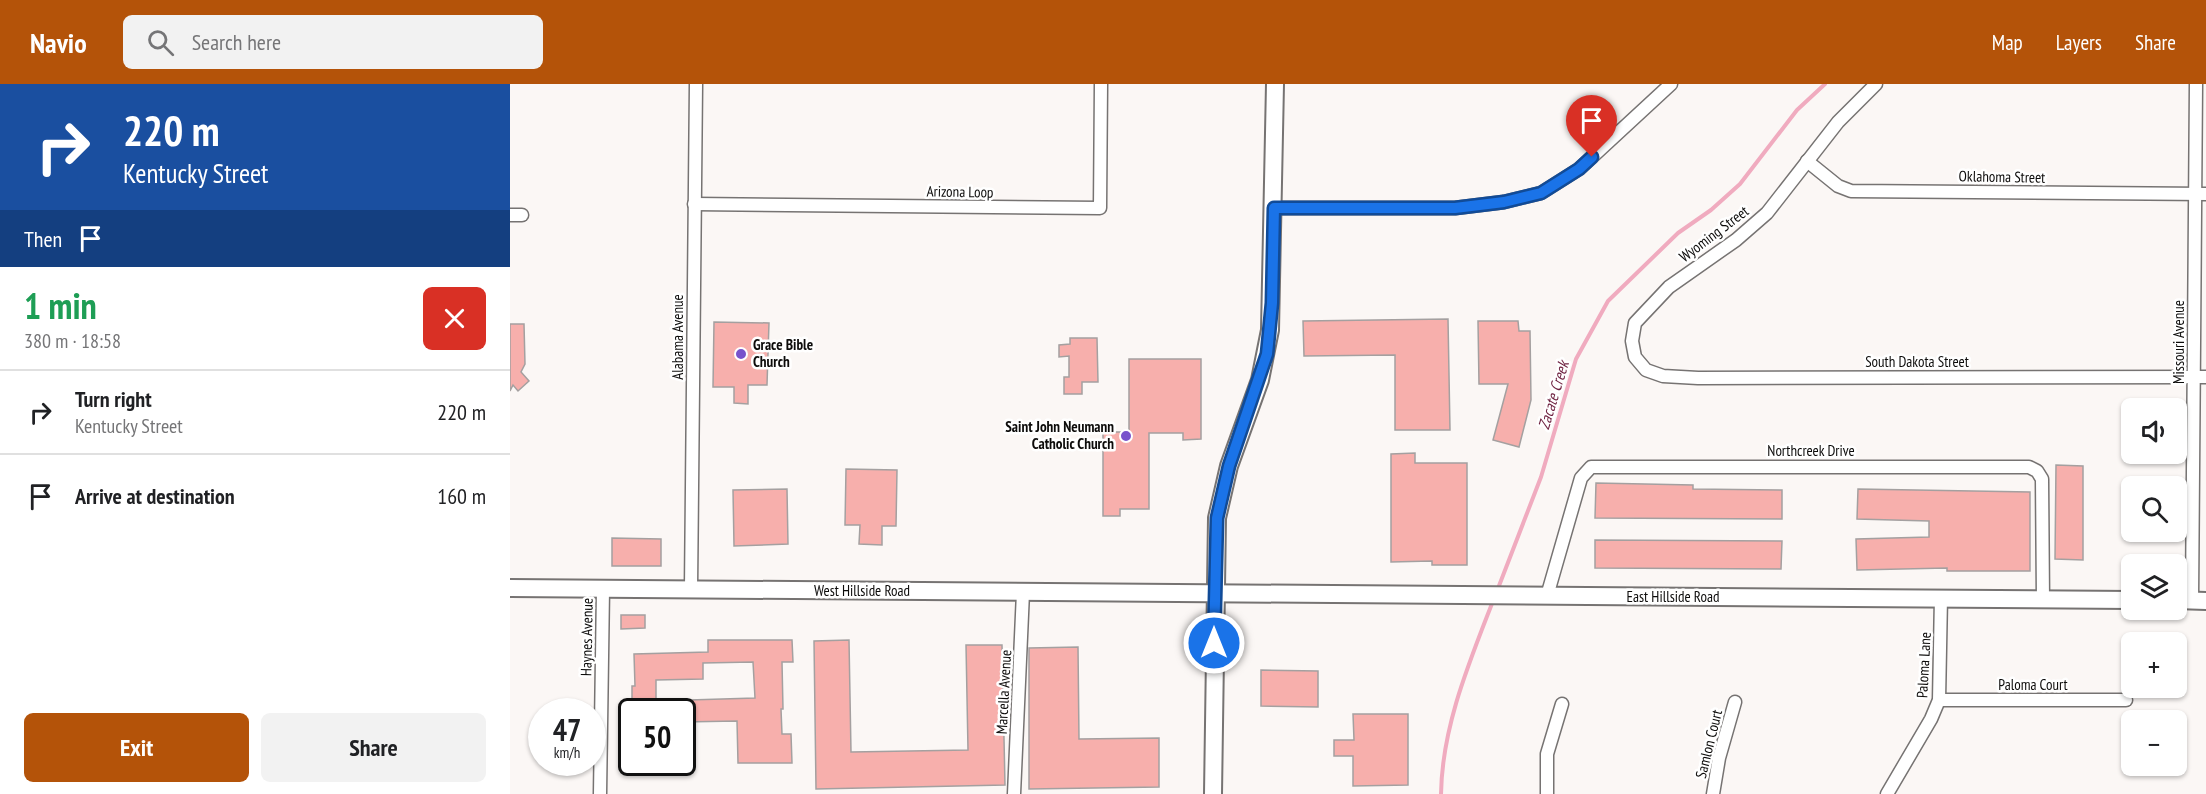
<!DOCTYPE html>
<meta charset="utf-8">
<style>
:root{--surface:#fff;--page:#f2f2f2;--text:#202124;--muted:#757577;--line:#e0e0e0;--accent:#b45309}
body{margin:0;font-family:"PT Sans Narrow",sans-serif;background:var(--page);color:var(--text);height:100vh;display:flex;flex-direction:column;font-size:22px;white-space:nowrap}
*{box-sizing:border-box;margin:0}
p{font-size:20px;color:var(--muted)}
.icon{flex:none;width:33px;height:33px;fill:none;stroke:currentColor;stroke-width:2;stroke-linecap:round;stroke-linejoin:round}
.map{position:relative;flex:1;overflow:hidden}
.drawer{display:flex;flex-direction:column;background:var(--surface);width:510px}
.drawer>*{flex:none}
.banner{background:#1a4fa0;color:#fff;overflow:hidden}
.buttons{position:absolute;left:1611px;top:314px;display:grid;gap:12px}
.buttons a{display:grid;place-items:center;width:66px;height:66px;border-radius:9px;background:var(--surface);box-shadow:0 2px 4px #0004;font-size:30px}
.speed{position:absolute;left:18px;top:614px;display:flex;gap:12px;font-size:30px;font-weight:700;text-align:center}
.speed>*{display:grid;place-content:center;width:78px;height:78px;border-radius:50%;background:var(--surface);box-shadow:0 2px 4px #0004;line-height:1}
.speed small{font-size:15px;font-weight:400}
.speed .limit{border:3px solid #111;border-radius:9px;background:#fff;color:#111}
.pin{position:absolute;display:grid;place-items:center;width:51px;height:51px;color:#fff;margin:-62px -26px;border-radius:50% 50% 50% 0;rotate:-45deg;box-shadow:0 0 6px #0007}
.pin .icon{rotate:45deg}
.me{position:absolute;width:66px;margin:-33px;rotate:0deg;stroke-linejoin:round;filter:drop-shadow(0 0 4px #0008)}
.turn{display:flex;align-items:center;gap:21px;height:126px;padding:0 24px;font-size:27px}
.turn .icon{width:78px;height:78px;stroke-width:2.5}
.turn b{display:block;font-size:42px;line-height:51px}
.then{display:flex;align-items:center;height:57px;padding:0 24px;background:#0003;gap:12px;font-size:22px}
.round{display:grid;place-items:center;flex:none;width:63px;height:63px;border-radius:9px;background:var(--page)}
.overview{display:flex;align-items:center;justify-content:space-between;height:102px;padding:0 24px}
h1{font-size:36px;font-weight:700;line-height:45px;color:#1e9e55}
.button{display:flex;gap:12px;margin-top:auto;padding:12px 24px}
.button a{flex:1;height:69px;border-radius:9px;background:var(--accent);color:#fff;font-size:24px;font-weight:700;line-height:69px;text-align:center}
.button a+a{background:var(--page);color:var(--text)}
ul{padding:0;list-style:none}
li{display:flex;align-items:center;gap:18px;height:84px;padding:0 24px;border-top:2px solid var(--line)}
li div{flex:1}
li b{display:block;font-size:22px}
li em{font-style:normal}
header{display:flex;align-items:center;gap:36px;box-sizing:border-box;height:84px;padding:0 30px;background:var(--accent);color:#fff}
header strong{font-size:28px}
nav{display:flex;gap:33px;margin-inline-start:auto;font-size:21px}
.search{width:420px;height:54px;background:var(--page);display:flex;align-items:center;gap:15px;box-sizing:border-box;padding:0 21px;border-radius:9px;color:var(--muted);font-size:22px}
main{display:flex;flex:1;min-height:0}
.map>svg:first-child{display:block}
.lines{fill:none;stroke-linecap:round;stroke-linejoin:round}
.stream{stroke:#f0abbf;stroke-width:4}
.building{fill:#f7afac;stroke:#a4a0a0;stroke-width:1.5;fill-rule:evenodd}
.street-casing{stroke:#767372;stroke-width:15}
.secondary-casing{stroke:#767372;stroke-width:20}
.street{stroke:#fff;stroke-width:12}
.secondary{stroke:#fff;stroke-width:16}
.route-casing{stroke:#114b97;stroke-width:15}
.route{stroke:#1a73e8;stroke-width:10}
.poi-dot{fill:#7853cc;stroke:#fff;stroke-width:2}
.labels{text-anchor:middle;stroke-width:5;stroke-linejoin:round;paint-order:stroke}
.street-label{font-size:15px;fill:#0d0c0b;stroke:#fff}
.poi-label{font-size:15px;font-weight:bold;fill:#0d0c0b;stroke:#fff;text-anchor:start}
.water-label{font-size:16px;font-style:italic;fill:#6c1e3d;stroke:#fff}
</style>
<header>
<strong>Navio</strong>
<div class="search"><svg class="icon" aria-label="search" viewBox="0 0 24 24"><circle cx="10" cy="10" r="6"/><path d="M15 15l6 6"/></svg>Search here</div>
<nav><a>Map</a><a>Layers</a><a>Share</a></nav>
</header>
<main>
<section class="drawer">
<div class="banner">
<div class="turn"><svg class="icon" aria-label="right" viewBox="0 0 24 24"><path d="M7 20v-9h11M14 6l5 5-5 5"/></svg><div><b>220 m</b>Kentucky Street</div></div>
<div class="then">Then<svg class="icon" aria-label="arrive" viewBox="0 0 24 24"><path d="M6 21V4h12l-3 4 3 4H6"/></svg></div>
</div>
<div class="overview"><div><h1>1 min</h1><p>380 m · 18:58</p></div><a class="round" style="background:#d93025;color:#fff"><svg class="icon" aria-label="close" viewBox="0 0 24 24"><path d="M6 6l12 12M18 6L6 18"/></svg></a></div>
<ul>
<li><svg class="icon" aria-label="right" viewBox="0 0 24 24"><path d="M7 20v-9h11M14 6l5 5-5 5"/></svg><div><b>Turn right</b><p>Kentucky Street</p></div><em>220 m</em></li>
<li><svg class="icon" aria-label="arrive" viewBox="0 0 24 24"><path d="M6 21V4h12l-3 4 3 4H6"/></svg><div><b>Arrive at destination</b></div><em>160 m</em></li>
</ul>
<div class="button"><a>Exit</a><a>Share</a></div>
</section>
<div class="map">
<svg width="1696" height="710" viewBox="0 0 1696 710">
<rect width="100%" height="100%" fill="#fbf7f5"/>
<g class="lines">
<g class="stream">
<path d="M987,507l44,-114 35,-118 32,-58 70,-68 33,-23 29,-26 57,-74 28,-26"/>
<path d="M931,710c1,-67 28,-131 52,-193"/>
</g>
</g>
<g class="building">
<path d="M938,235l2,111h-55v-75l-91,1 -1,-35z"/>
<path d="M968,237h40l1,10h11l1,69 -12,47 -26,-7 15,-56h-29z"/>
<path d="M204,238l55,1 -2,62h-19v19l-14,-1v-16h-21z"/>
<path d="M0,240h14l1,40 -4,8 8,9 -11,10 -5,-6 -3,6z"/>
<path d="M560,254h27l1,44h-16v12h-18v-17h5v-21l-10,1v-12l11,-1z"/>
<path d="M619,275h72v80l-18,1v-7h-34v76h-29v7h-17v-84h26z"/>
<path d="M905,369v10h52v102h-35v-4l-41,1v-108z"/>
<path d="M1546,381l27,1v94l-28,-1z"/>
<path d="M336,385l51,1 -1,56h-14v19l-23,-1 1,-19h-15z"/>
<path d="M1086,399l97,2v4l89,1v29l-187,-1z"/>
<path d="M277,405l1,55 -54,2 -1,-56z"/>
<path d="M1348,405l172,3v79h-83v-3l-90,2 -1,-31 73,-2v-16l-72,-2z"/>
<path d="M102,454l49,1v27h-49z"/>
<path d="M1085,456l187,1 -1,28 -186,-1z"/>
<path d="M111,531h24v13l-24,1z"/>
<path d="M198,556h84l1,22h-11l1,47h-2l1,25h9l1,29h-54l-1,-42 -55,1v-11h-50v-25h3l-1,-32 74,-2zM243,578l2,36 -99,3v-21l47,-1v-16z"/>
<path d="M339,556l2,112 117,-2 -2,-105h36l3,140 -189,4 -2,-148z"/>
<path d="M568,563l1,92 80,-1v49l-130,2v-141z"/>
<path d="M751,586l57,1v36l-57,-1z"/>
<path d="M843,630h55v71l-55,1v-30h-19v-16h20z"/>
</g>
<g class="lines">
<g class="street-casing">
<g id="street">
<path d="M1366,0l-38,38 -71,91 -31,27 -67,47 -34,36 -3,18 3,16 11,13 17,6 35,2 508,-1"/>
<path d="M1297,77l31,25 13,5 355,3"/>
<path d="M184,120l406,4 1,-124"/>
<path d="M764,124h181l49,-6 37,-9 38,-24 92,-85"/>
<path d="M0,131h12"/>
<path d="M181,505l5,-505"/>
<path d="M1037,512l34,-118 10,-11h438l8,4 5,8 1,121"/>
<path d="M1682,516l4,-516"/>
<path d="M1429,616h187"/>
<path d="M90,710l3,-205"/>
<path d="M504,710l9,-202"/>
<path d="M1037,710v-40l15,-50"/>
<path d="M1203,710l6,-36 16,-56"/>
<path d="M1377,710l44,-75 8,-19 2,-103"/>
</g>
</g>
<g class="secondary-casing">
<g id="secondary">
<path d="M0,504l1622,12"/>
<path d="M1666,516l30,1"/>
<path d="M703,710l4,-276 12,-52 31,-86 10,-50 5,-246"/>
</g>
</g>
<use href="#street" class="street"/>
<use href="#secondary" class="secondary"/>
</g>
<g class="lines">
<g class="route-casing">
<path id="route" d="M704,559l3,-125 12,-52 38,-112 5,-51 2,-95h181l49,-6 37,-9 38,-24 13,-12"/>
</g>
<use href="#route" class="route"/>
</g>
<g class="poi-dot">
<circle cx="231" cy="270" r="6"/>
<circle cx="616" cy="352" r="6"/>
</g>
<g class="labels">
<g class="street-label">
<text transform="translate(1492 93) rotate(1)" y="5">Oklahoma Street</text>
<text transform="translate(450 108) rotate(1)" y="5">Arizona Loop</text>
<text transform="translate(1204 150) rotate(-37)" y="5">Wyoming Street</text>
<text transform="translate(168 253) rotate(-90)" y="5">Alabama Avenue</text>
<text transform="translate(1669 258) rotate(-90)" y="5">Missouri Avenue</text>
<text x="1407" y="283">South Dakota Street</text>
<text x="1301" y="372">Northcreek Drive</text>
<text x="352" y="512">West Hillside Road</text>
<text x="1163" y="518">East Hillside Road</text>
<text transform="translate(77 553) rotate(-89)" y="5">Haynes Avenue</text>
<text transform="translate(1414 581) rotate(-87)" y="5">Paloma Lane</text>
<text x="1523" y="606">Paloma Court</text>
<text transform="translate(494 608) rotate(-87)" y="5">Marcella Avenue</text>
<text transform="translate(1199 660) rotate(-76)" y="5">Samlon Court</text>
</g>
<g class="poi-label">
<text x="243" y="266">Grace Bible<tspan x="243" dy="17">Church</tspan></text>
<text x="604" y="348" text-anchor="end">Saint John Neumann<tspan x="604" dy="17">Catholic Church</tspan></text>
</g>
<g class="water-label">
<text transform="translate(1043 311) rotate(-73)" y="6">Zacate Creek</text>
</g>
</g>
</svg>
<div class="buttons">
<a><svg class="icon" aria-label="sound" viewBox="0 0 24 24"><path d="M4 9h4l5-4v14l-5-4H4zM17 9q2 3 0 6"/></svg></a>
<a><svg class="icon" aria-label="search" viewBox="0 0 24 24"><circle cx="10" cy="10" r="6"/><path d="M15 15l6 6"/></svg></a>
<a><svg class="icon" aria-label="layers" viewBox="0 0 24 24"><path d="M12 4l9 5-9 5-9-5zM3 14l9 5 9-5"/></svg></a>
<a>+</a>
<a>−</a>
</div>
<div class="speed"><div>47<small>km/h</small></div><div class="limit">50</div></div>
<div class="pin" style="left:1082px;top:73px;background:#d93025"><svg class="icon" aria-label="arrive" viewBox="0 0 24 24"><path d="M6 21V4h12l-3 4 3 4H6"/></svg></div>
<svg class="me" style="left:704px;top:559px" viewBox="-20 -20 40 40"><circle r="17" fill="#1a73e8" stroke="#fff" stroke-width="3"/><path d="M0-11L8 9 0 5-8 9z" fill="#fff"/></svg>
</div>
</main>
